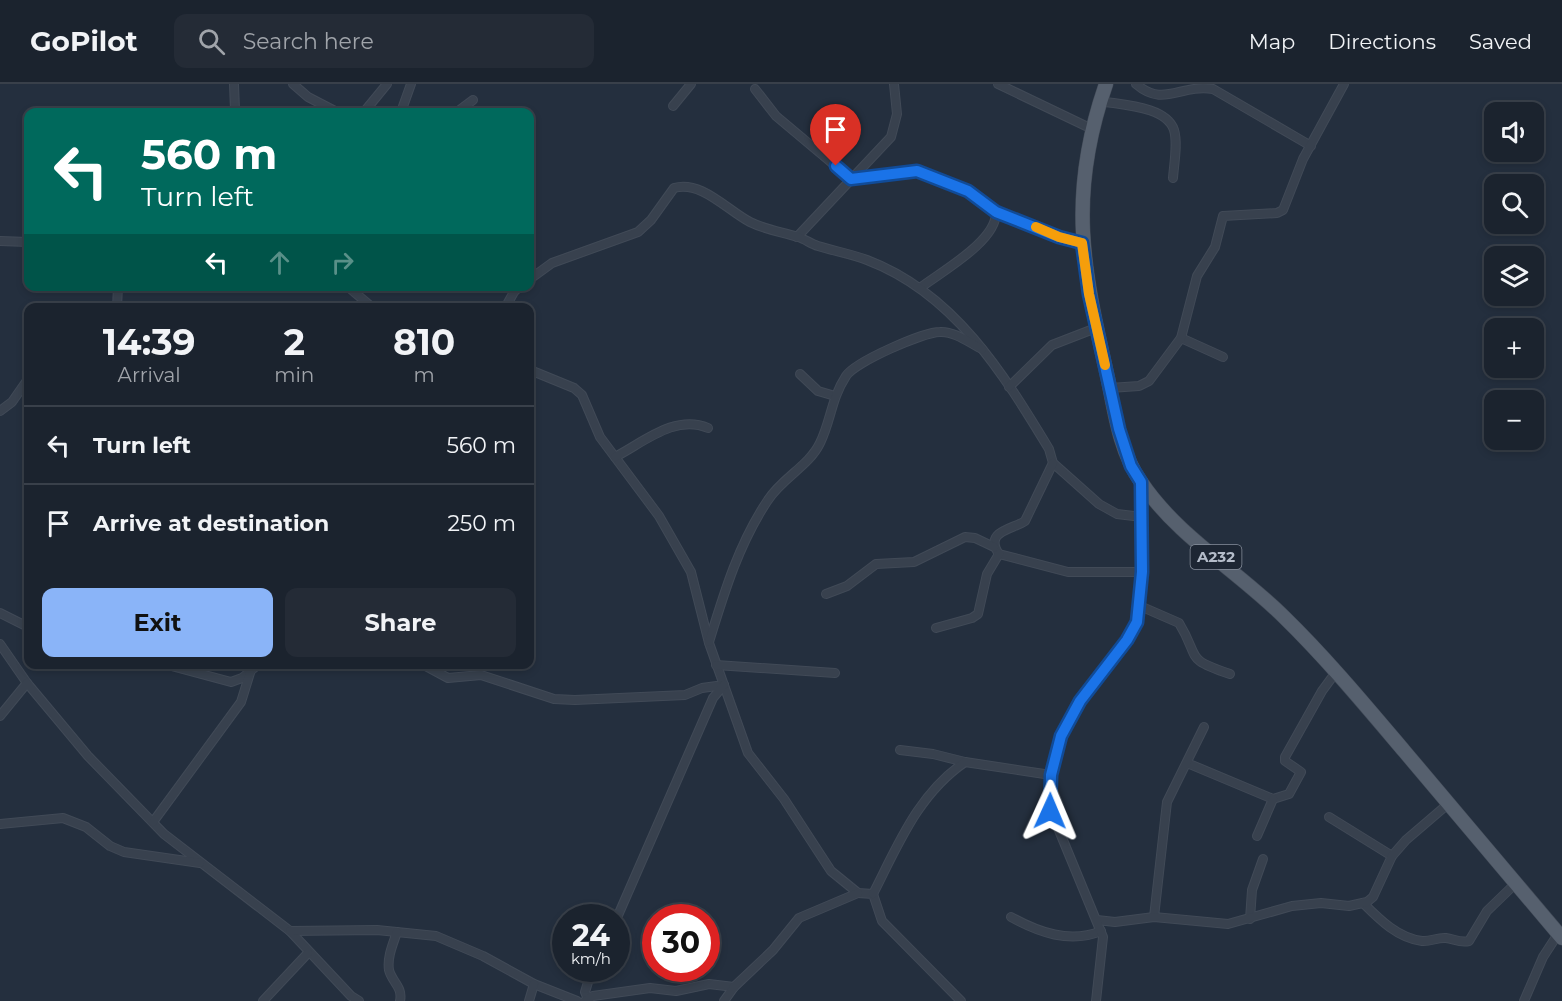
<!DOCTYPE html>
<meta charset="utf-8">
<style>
:root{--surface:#1b232e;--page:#242b36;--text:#f1f3f6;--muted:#a0a4aa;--line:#39404a;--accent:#8ab4f8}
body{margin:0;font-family:Montserrat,sans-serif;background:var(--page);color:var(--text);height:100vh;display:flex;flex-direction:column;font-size:22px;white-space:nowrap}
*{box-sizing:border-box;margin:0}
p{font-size:20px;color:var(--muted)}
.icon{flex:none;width:33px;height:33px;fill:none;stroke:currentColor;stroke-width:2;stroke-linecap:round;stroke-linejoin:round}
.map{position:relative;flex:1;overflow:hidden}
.drawer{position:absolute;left:24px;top:219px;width:510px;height:366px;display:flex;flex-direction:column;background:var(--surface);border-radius:12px;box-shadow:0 3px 9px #0003,0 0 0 2px var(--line)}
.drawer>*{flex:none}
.banner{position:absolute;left:24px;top:24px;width:510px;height:183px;border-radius:12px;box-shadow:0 3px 9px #0003,0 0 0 2px var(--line);background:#00695c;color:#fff;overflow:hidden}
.buttons{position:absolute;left:1484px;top:18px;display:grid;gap:12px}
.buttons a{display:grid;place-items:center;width:60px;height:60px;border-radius:12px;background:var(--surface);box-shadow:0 3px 9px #0003,0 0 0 2px var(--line);font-size:30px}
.speed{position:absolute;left:552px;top:820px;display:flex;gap:12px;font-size:30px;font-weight:700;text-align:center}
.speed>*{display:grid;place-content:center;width:78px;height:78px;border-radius:50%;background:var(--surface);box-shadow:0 3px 9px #0003,0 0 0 2px var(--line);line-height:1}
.speed small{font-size:15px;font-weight:400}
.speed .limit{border:9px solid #d22;background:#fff;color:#111}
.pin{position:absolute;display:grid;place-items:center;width:51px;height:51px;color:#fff;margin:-62px -26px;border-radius:50% 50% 50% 0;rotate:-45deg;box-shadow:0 0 6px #0007}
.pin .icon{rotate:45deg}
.me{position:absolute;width:66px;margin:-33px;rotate:1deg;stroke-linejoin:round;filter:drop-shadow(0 0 4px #0008)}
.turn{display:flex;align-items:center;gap:21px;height:126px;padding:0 18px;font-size:27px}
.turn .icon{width:78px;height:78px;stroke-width:2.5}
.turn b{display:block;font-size:42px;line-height:51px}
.lanes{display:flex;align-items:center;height:57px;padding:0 18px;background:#0003;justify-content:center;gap:30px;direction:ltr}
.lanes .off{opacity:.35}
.eta{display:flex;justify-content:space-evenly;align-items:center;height:102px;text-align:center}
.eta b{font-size:36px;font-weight:700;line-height:42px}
.button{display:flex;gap:12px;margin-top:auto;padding:12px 18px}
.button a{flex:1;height:69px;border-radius:12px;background:var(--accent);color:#111;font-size:24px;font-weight:700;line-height:69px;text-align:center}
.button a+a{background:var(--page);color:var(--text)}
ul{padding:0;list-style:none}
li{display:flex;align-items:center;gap:18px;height:78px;padding:0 18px;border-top:2px solid var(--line)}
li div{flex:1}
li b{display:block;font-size:22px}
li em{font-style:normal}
header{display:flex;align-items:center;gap:36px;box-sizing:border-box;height:84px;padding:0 30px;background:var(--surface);border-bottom:2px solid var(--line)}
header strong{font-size:28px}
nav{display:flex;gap:33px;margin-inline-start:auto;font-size:21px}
.search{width:420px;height:54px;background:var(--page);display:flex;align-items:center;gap:15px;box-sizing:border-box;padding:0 21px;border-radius:12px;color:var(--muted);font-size:22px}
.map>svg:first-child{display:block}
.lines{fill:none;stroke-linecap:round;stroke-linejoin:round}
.minor-casing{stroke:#414a57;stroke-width:10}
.primary-casing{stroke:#414a57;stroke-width:15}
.minor{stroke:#38414e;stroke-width:8}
.primary{stroke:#56606e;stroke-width:14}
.route-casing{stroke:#114b97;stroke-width:15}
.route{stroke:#1a73e8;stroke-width:10}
.slow{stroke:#f59e0b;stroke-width:10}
.labels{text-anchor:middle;stroke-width:6;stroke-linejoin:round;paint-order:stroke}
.shield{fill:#1d2633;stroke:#878f9c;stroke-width:1.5}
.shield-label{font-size:15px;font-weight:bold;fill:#b4bcc9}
</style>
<header>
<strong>GoPilot</strong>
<div class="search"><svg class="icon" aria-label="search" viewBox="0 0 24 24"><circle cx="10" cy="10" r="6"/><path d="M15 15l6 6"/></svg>Search here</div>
<nav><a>Map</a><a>Directions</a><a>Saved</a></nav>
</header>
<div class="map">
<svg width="1562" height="917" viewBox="0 0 1562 917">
<rect width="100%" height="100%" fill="#242f3e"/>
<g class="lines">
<g class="minor-casing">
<g id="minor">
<path d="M234,0l1,26"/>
<path d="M293,0l15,13 29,15"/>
<path d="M998,0l94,45"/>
<path d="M1136,0c28,24 43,0 77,5l98,57"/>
<path d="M755,5l21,27 75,63 66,-8 51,20 28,21c1,29 -54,59 -76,76"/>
<path d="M1100,17c21,4 66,5 74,29 4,13 0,34 -1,48"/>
<path d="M673,22l18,-22"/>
<path d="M364,28l23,-28"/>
<path d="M401,28l10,-28"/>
<path d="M457,28l16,-12"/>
<path d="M996,128l63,25 23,6"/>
<path d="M797,153l94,-100 6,-23 -3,-30"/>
<path d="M0,157l28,1"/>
<path d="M530,195l22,-16 86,-31 13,-12 23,-32c27,-8 53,22 76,34 16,8 32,10 48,15 7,2 13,7 20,9 16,5 33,8 49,14 87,33 136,113 182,189l4,14 46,41 18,10 25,3"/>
<path d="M347,202l26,22"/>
<path d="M117,224l1,-22"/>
<path d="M505,224l9,-16 6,-6"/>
<path d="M1181,254l42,19"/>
<path d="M530,286l44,18 8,7 18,42 59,79 32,56 18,71 39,110 36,46 47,72 27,22 15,1 9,27 79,80"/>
<path d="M800,290l18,17 17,5"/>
<path d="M1009,303l43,-42 44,-17"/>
<path d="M1110,304l29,-2 10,-5 32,-43 16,-62 18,-29 8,-31 54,-3 6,-3 20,-51 41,-75"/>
<path d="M0,327l12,-9 16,-23"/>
<path d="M615,373c29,-15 60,-43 93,-29"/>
<path d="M1053,379l-28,58c-11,8 -42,10 -26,33l69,18h74"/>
<path d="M826,510l21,-8 29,-22 38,-2 51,-25 10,1 19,9"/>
<path d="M1140,522l39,17c22,36 4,35 51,51"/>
<path d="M0,529l28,14"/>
<path d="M936,544l36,-10 6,-4 9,-40 12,-20"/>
<path d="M709,558c15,-49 30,-99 59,-142 14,-22 41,-34 52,-57 11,-22 11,-44 26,-67 9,-14 77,-44 94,-44 14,-1 30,11 42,17"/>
<path d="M0,560l27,39"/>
<path d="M164,580l67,18 11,-4 17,-14"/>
<path d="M422,580l26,14 33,-3 73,24 21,1 110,-5 17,-7 22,-3"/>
<path d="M716,581l119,8"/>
<path d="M0,632l27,-33 61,73 76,78 126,97 61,65 8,5"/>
<path d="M900,666l33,4 32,8"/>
<path d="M1187,679l86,36 16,-5 12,-22 -16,-11v-4l37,-66 14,-19"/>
<path d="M1329,733l63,39"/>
<path d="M153,738l88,-120 9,-29"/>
<path d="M0,740l63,-6 23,9 24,19 14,6 76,11"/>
<path d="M1257,752l16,-37"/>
<path d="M873,810c25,-49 45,-100 92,-132l86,13"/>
<path d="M1363,819c17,17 35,35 59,38 8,1 16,-4 24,-3 8,1 14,5 23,3l18,-30 29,-28"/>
<path d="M1011,833c27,15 59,27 90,14"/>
<path d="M1154,833l13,-115 37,-75"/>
<path d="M1250,835l2,-29 11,-31"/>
<path d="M616,836l97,-222 11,-13"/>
<path d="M1097,836l18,2 39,-5 74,7 64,-18 29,-3 28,3 18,-4 6,-5 19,-41 14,-16 42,-36"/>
<path d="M290,847l87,-1 59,6 47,20 51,28 43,17"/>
<path d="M397,848c-4,12 -10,25 -8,38 3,12 14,17 11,31"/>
<path d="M588,915l-3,-7 7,-23"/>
<path d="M263,917l45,-48"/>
<path d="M529,917l5,-17"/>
<path d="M585,917l8,-5 57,-8 26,3 33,-7 25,3"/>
<path d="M724,917l10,-14 39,-37 26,-32 59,-25"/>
<path d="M1096,917l7,-64 -52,-126v-36l10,-39 19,-35 47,-61 10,-18 5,-50 -1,-90"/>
<path d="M1524,917l19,-44 15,-23"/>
</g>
</g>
<g class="primary-casing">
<path id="primary" d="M1106,0c-39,112 -23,184 2,295 7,35 12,73 33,103 36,54 97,89 143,135 43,42 82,89 121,135 52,62 105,124 157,186"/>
</g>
<use href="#minor" class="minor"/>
<use href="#primary" class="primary"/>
</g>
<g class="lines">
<g class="route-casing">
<path id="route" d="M836,82l15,13 66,-8 51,20 28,21 63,25 23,6 7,51 30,135 12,37 10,16 1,90 -5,50 -10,18 -47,61 -19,35 -10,39 -1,36"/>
</g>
<use href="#route" class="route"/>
<path class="slow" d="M1036,143l23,10 23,6 7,51 16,71"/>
</g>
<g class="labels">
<rect class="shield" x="1190.5" y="461" width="51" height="24" rx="4.5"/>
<g class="shield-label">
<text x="1216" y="478">A232</text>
</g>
</g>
</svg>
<div class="buttons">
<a><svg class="icon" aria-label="sound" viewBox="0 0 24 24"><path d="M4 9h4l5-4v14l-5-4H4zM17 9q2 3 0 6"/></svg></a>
<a><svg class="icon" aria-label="search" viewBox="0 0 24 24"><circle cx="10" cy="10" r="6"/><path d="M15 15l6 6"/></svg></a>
<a><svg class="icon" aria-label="layers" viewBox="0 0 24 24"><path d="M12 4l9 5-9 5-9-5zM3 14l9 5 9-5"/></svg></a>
<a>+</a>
<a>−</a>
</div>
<div class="speed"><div>24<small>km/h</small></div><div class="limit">30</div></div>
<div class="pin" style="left:836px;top:82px;background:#d93025"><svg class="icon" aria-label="arrive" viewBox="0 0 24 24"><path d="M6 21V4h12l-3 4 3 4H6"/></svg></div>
<svg class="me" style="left:1050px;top:727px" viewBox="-20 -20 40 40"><path d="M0-17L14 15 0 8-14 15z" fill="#1a73e8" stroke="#fff" stroke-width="4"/></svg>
<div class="banner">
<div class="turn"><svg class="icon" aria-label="left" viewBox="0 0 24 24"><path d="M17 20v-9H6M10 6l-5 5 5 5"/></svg><div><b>560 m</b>Turn left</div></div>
<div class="lanes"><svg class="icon" aria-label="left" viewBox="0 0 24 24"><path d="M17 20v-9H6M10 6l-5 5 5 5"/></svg><svg class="icon off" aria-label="ahead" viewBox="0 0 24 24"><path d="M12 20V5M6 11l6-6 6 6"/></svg><svg class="icon off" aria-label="right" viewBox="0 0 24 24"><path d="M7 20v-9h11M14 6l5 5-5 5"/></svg></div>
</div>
<section class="drawer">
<div class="eta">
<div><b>14:39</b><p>Arrival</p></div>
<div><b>2</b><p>min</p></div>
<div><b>810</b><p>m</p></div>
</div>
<ul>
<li><svg class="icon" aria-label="left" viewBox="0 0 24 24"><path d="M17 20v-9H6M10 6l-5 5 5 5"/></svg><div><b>Turn left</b></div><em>560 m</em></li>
<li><svg class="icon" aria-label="arrive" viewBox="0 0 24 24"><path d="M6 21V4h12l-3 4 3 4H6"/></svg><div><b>Arrive at destination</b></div><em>250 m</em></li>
</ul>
<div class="button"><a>Exit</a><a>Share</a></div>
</section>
</div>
